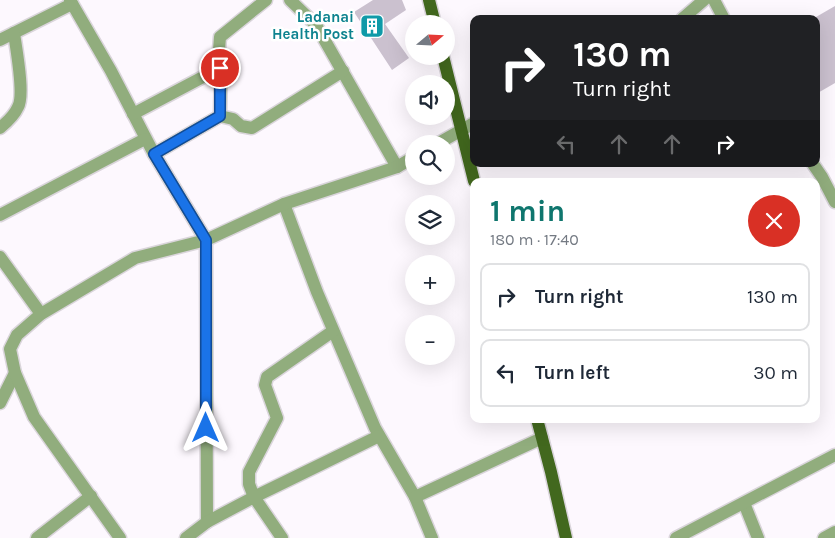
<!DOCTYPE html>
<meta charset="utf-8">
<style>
:root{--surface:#fff;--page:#f6f6f7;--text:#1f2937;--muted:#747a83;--line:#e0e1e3;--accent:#0f766e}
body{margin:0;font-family:Karla,sans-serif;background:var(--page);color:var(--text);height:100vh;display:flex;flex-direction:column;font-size:19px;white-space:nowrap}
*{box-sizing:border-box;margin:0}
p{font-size:16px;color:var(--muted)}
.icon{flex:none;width:28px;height:28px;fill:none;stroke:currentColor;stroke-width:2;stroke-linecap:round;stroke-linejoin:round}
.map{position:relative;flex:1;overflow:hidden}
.drawer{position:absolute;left:470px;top:178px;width:350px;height:245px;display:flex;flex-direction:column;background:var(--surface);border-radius:10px;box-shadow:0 5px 20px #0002}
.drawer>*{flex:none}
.banner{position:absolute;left:470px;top:15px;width:350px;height:152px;border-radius:10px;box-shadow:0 5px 20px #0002;background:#202124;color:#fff;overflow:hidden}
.needle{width:32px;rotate:71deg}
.fabs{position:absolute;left:405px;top:15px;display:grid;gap:10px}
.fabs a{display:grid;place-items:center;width:50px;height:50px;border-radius:50%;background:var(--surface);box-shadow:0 5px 20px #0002;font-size:25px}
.pin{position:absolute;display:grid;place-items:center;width:42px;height:42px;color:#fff;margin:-21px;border:2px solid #fff;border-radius:50%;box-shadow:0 1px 5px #0007}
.me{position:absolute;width:55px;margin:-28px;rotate:0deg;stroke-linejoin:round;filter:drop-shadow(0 0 4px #0008)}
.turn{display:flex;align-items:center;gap:18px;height:105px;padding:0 20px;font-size:22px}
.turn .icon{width:65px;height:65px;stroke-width:2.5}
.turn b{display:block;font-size:35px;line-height:42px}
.lanes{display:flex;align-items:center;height:48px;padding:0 20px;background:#0003;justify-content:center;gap:25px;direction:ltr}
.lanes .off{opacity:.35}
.round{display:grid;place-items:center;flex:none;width:52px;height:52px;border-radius:26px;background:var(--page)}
.overview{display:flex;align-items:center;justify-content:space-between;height:85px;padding:0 20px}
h1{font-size:30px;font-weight:700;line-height:38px;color:var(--accent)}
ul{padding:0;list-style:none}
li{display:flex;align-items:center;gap:15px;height:68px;margin:0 10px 8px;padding:0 10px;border:2px solid var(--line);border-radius:10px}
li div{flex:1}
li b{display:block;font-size:19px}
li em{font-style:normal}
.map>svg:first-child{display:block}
.building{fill:#cbc1cf}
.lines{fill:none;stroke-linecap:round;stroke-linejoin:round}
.street-casing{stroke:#dad5db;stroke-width:15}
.primary-casing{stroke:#dad5db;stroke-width:15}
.street{stroke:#91ad7d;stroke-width:12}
.primary{stroke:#42681e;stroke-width:12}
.route-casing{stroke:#114b97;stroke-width:12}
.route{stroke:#1a73e8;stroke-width:9}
.labels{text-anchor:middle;stroke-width:5;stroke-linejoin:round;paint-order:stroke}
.culture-label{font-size:15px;font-weight:bold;fill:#0d838f;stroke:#fff;text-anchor:end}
</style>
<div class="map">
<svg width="835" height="538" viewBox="0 0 835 538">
<rect width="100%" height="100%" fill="#fdf8fe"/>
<g class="building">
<path d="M373,0h29l4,10 -21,14 24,34 -17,12 -38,-58z"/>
<path d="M835,6v77l-19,11v-77z"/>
</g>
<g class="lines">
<g class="street-casing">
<g id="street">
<path d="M70,0l41,71 43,83 52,86 1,282"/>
<path d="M290,0l26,25 81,142"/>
<path d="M714,0l10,19"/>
<path d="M682,19l22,-19"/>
<path d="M0,40l72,-36"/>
<path d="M133,114l87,-46"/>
<path d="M220,116l1,-54 -2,-12 1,-13 46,-37"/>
<path d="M0,128c6,-5 15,-14 18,-21 7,-12 -2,-59 -4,-74"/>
<path d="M437,144l37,-21"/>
<path d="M154,154l66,-38 13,3 8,7 11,2 91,-57"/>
<path d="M813,164l9,13 13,25"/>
<path d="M284,204l33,88 58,136 40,69 17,41"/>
<path d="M0,215l145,-76"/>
<path d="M0,257l41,57"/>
<path d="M0,403l15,-30"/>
<path d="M415,497l127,-59"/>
<path d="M744,503l14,35"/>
<path d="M37,538l54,-42"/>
<path d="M120,538l-86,-121 -19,-44 -5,-24 7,-14 24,-21 94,-56 71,-18 78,-36 113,-37 17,-10"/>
<path d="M186,538l21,-16 47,-25 125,-61"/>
<path d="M282,538l-28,-41 -5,-13v-12l28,-54 -12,-33 2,-8 66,-46"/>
<path d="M676,538l159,-83"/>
<path d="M824,538l11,-6"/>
</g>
</g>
<g class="primary-casing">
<g id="primary">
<path d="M429,0l6,24"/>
<path d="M443,56l31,125"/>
<path d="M537,419l14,53 15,66"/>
</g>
</g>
<use href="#street" class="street"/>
<use href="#primary" class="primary"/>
</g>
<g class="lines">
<g class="route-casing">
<path id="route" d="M206,428v-188l-52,-86 66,-38v-48"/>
</g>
<use href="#route" class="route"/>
</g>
<defs>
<g id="building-square" transform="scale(1.25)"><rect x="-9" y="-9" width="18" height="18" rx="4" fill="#0f9aa8" stroke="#fff"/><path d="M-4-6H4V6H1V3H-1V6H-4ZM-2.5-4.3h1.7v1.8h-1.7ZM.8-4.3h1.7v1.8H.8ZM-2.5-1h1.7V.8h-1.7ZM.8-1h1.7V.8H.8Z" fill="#fff"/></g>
</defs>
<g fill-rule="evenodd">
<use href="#building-square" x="372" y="26"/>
</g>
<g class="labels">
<g class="culture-label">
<text x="354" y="22">Ladanai<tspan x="354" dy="17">Health Post</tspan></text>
</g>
</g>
</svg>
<div class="fabs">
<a><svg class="needle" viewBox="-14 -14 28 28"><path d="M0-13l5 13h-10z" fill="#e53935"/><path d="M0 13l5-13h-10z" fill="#747a83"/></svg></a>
<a><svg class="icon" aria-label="sound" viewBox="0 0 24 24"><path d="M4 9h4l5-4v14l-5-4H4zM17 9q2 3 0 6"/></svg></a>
<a><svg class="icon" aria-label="search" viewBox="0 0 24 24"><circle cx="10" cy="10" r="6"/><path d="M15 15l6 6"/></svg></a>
<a><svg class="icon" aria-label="layers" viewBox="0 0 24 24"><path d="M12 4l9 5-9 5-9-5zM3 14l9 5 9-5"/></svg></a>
<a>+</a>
<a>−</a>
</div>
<div class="pin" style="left:220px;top:68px;background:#d93025"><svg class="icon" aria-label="arrive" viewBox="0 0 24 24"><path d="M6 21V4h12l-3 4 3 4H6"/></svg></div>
<svg class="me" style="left:206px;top:428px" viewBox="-20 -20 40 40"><path d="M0-17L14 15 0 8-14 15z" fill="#1a73e8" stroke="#fff" stroke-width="4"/></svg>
<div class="banner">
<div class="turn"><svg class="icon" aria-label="right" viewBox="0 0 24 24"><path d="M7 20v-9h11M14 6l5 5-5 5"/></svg><div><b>130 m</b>Turn right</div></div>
<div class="lanes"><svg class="icon off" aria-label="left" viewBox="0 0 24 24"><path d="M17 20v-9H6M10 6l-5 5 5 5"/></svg><svg class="icon off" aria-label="ahead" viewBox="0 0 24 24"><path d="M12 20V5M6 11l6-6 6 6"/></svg><svg class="icon off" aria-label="ahead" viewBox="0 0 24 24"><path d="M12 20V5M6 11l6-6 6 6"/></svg><svg class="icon" aria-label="right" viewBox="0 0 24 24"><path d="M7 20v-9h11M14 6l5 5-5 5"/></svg></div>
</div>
<section class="drawer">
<div class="overview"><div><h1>1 min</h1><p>180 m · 17:40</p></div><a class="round" style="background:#d93025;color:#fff"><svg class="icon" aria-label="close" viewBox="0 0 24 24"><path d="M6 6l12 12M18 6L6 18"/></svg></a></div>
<ul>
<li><svg class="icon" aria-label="right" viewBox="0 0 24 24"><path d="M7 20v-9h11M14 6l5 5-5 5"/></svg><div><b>Turn right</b></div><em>130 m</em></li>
<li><svg class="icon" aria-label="left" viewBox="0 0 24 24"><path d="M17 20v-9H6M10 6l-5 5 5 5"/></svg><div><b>Turn left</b></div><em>30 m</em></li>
</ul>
</section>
</div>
